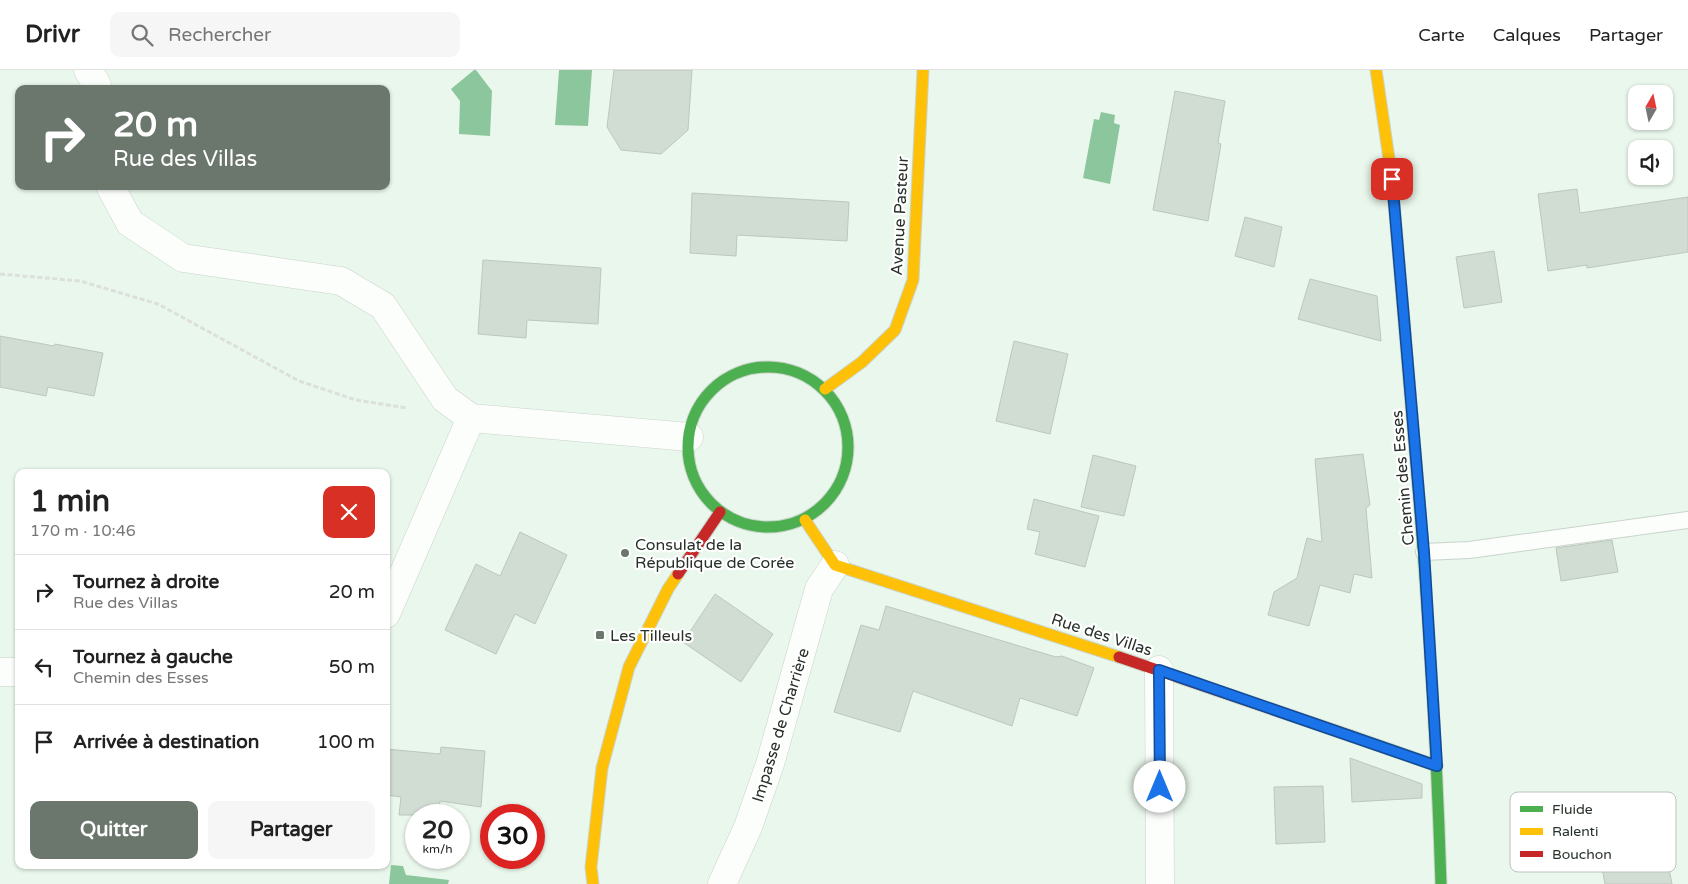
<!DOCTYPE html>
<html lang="fr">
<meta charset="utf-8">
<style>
:root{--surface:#fff;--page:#f6f6f6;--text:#222;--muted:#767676;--line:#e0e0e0;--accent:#6b766d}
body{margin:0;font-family:"Varela Round",sans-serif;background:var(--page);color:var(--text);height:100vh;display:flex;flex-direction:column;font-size:19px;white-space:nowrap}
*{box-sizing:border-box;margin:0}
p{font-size:16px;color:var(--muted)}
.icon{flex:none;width:28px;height:28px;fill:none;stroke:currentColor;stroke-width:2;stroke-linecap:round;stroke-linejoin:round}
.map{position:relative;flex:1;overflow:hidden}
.side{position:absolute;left:15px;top:399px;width:375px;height:400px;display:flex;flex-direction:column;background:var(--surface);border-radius:10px;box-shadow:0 1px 4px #0004}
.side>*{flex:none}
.banner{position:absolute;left:15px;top:15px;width:375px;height:105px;border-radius:10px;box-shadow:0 1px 4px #0004;background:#6b766d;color:#fff;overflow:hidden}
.needle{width:32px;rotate:9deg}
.tools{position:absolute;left:1628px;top:15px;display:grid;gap:10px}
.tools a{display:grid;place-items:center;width:45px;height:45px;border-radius:10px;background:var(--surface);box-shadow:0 1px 4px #0004;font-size:25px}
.speed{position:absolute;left:405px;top:734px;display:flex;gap:10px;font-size:25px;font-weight:700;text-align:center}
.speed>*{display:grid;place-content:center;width:65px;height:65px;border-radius:50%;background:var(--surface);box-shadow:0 1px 4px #0004;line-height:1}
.speed small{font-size:12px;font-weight:400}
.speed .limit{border:8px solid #d22;background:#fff;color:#111}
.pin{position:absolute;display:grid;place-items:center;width:42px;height:42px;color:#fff;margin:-21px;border-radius:10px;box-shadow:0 2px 8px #0006}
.me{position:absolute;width:55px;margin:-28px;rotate:0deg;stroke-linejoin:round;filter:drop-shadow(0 0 4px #0008)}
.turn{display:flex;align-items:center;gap:18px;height:105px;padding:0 15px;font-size:22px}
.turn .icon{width:65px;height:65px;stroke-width:2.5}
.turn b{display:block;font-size:35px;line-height:42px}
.round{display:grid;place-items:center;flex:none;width:52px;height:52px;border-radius:10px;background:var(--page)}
.overview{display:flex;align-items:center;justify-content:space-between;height:85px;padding:0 15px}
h1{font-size:30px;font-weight:800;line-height:38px}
.action{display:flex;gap:10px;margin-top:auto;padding:10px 15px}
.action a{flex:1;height:58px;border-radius:10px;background:var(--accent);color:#fff;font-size:20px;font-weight:800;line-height:58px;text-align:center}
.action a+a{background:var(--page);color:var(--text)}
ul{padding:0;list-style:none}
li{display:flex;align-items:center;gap:15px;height:75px;padding:0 15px;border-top:1px solid var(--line)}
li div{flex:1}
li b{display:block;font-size:19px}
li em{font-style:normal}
header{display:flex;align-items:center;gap:30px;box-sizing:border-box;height:70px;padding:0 25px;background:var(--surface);border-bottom:1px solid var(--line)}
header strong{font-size:24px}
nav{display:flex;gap:28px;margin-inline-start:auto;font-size:18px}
.search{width:350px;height:45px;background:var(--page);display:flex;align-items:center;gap:12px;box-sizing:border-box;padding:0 18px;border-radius:10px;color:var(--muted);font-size:19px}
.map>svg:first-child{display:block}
.water{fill:#8cc69c}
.building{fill:#d1dcd3;stroke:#bcc7be}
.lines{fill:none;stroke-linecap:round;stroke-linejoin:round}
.lane-casing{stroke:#c9d4cb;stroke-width:18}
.street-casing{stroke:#c9d4cb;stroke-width:29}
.fast-casing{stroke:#c9d4cb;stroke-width:13}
.slow-casing{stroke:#c9d4cb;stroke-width:13}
.jam-casing{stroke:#c9d4cb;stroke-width:13}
.path{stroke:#dcdfdc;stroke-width:3;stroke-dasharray:5 2.5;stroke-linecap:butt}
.lane{stroke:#fcfefc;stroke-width:16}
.street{stroke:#fcfefc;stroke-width:28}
.fast{stroke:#4caf50;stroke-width:11}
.slow{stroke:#ffc107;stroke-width:11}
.jam{stroke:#c62828;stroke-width:11}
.route-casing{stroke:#114b97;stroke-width:12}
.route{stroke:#1a73e8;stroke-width:9}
.poi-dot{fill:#6b766d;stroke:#fff;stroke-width:2}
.labels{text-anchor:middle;stroke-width:4.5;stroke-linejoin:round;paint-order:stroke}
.street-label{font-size:16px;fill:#273029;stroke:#fff}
.poi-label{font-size:16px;fill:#273029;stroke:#fff;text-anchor:start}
.key{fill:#fff;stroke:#bec1bf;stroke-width:1}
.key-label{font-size:14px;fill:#273029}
</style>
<header>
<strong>Drivr</strong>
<div class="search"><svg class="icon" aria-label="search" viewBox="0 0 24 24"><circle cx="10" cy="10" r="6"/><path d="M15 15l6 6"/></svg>Rechercher</div>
<nav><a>Carte</a><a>Calques</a><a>Partager</a></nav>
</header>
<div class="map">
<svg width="1688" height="814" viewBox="0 0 1688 814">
<rect width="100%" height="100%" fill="#eaf7ec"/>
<g class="water">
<path d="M474,0h2l16,21 -2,45 -31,-2 1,-33 -9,-12z"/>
<path d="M559,0h33l-4,56 -33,-1z"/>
<path d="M1101,42l14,3 -1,8 6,2 -10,59 -27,-6 11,-59 5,1z"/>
<path d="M391,795l12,1 3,9 43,5 -1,4h-59z"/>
</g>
<g class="building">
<path d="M614,0h78l-4,60 -27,24 -40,-4 -14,-23z"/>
<path d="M1175,21l50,10 -7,42 3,1 -13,77 -55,-11z"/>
<path d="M1577,119l3,24 108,-16v55l-101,16v-3l-39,6 -10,-77z"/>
<path d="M692,123l157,9 -2,39 -110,-6 -1,21 -46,-3z"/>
<path d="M1245,147l37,10 -8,40 -39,-11z"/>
<path d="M1494,181l8,51 -38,6 -8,-51z"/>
<path d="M483,190l118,8 -3,56 -71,-4 -1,18 -48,-4z"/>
<path d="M1310,209l67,17 4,45 -83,-22z"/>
<path d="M0,266l54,10 1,-2 48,9 -9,43 -46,-9 -2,9 -46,-9z"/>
<path d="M1014,271l54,13 -18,80 -54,-13z"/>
<path d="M1363,384l7,51 -4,3 6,70 -18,-4 -4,19 -30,-8 -11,41 -41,-11 6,-23 23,-14 10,-40 15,4 -7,-83z"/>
<path d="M1093,385l43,11 -12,50 -43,-9z"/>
<path d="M1034,429l65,17 -14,51 -50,-13 5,-22 -13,-3z"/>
<path d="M520,462l47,23 -32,69 -20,-10 -19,40 -51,-24 31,-66 24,12z"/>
<path d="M1612,470l6,32 -57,9 -5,-33z"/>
<path d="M715,524l58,40 -32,48 -58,-40z"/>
<path d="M886,536l170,51 6,-1 32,12 -17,48 -57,-18 -8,28 -99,-35 -13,41 -66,-20 27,-87 18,5z"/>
<path d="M441,677l44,4 -4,56 -41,-6 -2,14h-39l2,-18 -15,-2v-46l54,5z"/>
<path d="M1350,688l72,26v14l-70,4z"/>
<path d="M1323,716l2,56 -49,2 -2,-57z"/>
<path d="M1659,747l13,67h-67l-10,-56z"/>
</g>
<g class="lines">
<g class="lane-casing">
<path id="lane" d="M1424,482l45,-2 219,-30"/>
</g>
<g class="street-casing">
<g id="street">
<path d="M88,0l9,15v4"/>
<path d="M110,116l20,37 53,35 158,23 42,25 62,93 26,19 218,19"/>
<path d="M386,544l85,-196"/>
<path d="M1159,600l1,214"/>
<path d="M0,602h19"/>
<path d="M722,814l26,-57 22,-63 49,-175 16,-24"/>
</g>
</g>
<g class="fast-casing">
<g id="fast">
<circle cx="768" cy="377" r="80"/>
<path d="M1412,345c14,156 24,312 29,469"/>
<path d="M1351,666l86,30"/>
</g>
</g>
<g class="slow-casing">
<g id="slow">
<path d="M1376,0l16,109 20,236"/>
<path d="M825,319l37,-27 33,-32 18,-50 10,-210"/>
<path d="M805,450l30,45 284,92"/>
<path d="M593,814l-2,-17 11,-99 27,-101 39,-78 10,-15"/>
</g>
</g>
<g class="jam-casing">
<g id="jam">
<path d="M678,504l42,-62"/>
<path d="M1119,587l232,79"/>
</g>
</g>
<path class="path" d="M0,204l80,7 78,23 141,77 57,19 51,8"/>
<use href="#lane" class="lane"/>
<use href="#street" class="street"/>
<use href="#fast" class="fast"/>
<use href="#slow" class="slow"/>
<use href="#jam" class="jam"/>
</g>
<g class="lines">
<g class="route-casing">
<path id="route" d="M1160,717l-1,-117 278,96 -13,-214 -32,-373"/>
</g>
<use href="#route" class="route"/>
</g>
<g class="poi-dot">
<circle cx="625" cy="483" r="5"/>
<rect x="595" y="560" width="10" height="10" rx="2.5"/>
</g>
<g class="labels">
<g class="street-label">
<text transform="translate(899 146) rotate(-87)" y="6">Avenue Pasteur</text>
<text transform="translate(1402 408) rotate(-95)" y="6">Chemin des Esses</text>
<text transform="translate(1102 564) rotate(18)" y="6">Rue des Villas</text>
<text transform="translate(780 655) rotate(-73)" y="6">Impasse de Charrière</text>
</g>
<g class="poi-label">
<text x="635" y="480">Consulat de la<tspan x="635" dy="18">République de Corée</tspan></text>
<text x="610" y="571">Les Tilleuls</text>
</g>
</g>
<rect x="1510" y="722" width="166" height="80" rx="8" class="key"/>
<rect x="1520" y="736" width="23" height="6" fill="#4caf50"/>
<rect x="1520" y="758" width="23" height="7" fill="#ffc107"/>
<rect x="1520" y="781" width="23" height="6" fill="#c62828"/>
<g class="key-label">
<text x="1552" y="744">Fluide</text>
<text x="1552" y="766">Ralenti</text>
<text x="1552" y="789">Bouchon</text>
</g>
</svg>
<div class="tools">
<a><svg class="needle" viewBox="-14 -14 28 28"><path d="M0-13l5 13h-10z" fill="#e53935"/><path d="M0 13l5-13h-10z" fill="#767676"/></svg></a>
<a><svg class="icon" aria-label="sound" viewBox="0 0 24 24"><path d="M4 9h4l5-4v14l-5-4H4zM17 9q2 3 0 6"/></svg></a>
</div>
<div class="speed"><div>20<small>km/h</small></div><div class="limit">30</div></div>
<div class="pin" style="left:1392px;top:109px;background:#d93025"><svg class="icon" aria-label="arrive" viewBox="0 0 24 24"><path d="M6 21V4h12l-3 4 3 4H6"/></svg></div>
<svg class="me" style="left:1160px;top:717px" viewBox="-20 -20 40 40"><circle r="19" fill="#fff"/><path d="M0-13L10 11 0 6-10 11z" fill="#1a73e8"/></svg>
<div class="banner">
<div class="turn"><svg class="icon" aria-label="right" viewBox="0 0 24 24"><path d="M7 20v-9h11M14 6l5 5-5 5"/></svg><div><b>20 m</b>Rue des Villas</div></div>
</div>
<section class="side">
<div class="overview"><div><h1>1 min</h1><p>170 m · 10:46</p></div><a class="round" style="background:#d93025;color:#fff"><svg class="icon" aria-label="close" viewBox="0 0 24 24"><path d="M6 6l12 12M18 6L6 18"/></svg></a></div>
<ul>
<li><svg class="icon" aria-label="right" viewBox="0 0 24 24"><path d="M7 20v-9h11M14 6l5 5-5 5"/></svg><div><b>Tournez à droite</b><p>Rue des Villas</p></div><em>20 m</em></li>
<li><svg class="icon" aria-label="left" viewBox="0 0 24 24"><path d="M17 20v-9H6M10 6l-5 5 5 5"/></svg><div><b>Tournez à gauche</b><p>Chemin des Esses</p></div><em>50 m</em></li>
<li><svg class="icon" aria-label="arrive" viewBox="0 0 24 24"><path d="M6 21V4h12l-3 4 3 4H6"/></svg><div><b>Arrivée à destination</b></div><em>100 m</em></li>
</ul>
<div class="action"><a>Quitter</a><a>Partager</a></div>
</section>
</div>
